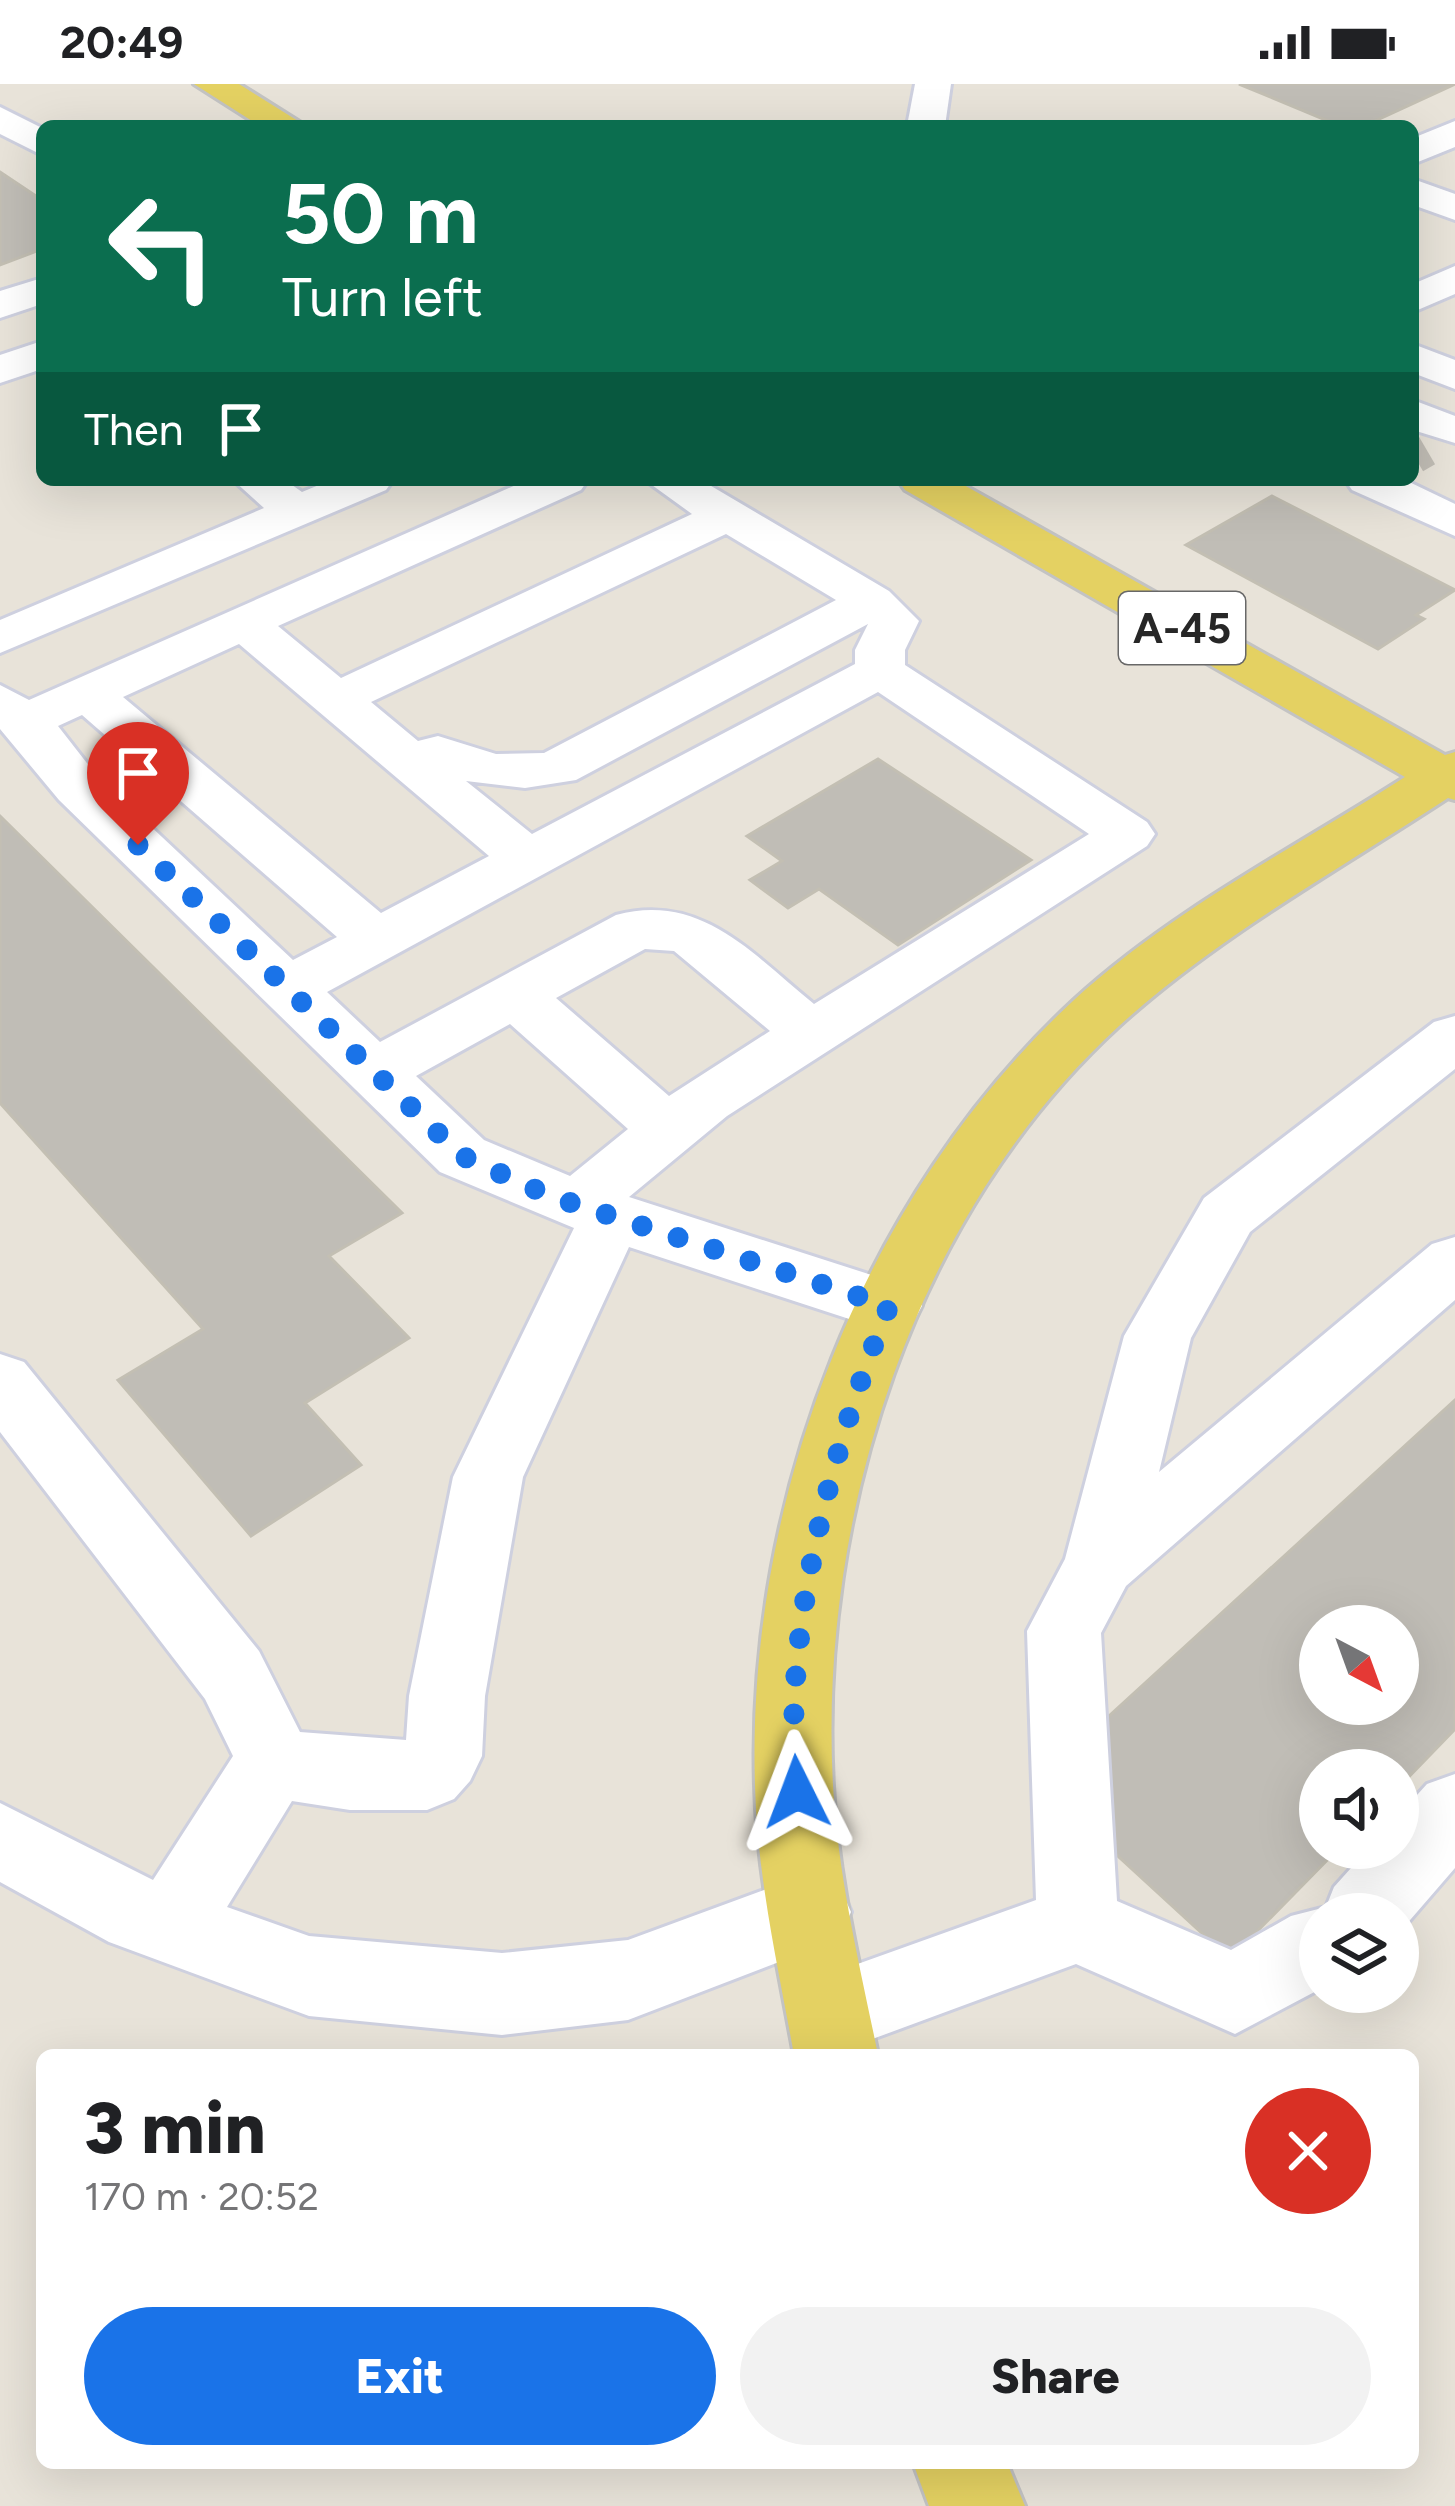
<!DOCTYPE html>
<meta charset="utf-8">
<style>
:root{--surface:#fff;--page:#f2f2f2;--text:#202124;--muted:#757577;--accent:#1a73e8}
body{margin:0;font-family:Figtree,sans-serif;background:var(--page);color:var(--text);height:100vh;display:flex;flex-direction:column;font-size:45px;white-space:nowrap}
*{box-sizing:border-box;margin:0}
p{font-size:39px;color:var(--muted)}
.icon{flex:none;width:66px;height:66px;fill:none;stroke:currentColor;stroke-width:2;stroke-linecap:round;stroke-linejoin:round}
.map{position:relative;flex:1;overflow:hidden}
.details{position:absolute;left:36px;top:1965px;width:1383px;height:420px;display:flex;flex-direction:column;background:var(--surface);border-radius:18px;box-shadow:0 12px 48px #0002}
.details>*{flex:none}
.guide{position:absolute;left:36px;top:36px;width:1383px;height:366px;border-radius:18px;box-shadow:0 12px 48px #0002;background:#0b6e4f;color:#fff;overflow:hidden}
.needle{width:78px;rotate:139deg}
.tools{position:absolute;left:1299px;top:1521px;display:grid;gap:24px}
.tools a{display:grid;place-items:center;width:120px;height:120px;border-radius:50%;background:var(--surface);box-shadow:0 12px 48px #0002;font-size:60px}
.pin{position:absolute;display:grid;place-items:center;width:102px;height:102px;color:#fff;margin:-123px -51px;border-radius:50% 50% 50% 0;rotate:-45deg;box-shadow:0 0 12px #0007}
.pin .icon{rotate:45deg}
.me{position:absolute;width:132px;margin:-66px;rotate:357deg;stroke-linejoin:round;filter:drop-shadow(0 0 9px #0008)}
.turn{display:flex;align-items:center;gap:42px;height:252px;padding:0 48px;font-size:54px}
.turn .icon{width:156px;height:156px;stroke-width:2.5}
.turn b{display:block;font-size:84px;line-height:102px}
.then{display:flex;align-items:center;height:114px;padding:0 48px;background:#0003;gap:24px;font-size:45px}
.round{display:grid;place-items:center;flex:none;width:126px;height:126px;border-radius:63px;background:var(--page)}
.overview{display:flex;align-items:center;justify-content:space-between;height:204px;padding:0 48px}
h1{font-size:72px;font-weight:800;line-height:90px}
.button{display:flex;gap:24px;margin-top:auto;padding:24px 48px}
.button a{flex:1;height:138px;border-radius:72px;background:var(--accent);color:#fff;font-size:48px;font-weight:800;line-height:138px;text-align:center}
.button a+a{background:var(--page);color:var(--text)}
.status{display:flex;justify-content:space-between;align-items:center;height:84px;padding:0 60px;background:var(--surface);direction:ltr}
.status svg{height:33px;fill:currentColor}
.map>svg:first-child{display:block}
.building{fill:#c0bdb6;stroke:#c3bfb3;stroke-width:3;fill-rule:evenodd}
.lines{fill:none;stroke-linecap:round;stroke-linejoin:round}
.minor-tunnel{stroke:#c1bdb5;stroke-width:40;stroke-dasharray:40 21;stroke-linecap:butt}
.minor-casing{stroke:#ced0df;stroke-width:6}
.major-casing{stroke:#c3c3c3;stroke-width:6}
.minor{fill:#fff;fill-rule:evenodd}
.major{fill:#e4d162;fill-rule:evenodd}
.route{stroke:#1a73e8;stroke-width:21;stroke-dasharray:0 37.8}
.labels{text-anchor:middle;stroke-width:9;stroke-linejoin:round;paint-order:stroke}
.shield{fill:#fff;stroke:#686868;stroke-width:3}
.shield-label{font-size:42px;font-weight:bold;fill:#272727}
</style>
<div class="status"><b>20:49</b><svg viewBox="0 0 49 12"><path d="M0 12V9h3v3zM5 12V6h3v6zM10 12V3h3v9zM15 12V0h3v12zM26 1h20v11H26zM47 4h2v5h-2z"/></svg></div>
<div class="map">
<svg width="1455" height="2422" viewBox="0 0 1455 2422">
<rect width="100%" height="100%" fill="#e8e3d9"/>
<g class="building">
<path d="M1239,0h216l-91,42h-24z"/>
<path d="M0,88l42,28v49l-42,16z"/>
<path d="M1272,412l183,94 -39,25 8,4 -46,30 -192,-104z"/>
<path d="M878,675l153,101 -133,85 -79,-56 -31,19 -38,-28 32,-19 -35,-25z"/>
<path d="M0,732l402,397 -73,43 80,82 -104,65 56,62 -110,71 -133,-156 85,-51 -203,-226z"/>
<path d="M1455,1316v329l-57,59v-18h-78v78h19l-109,111 -123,-113 -9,-120zM1320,1542h78v78h-78z"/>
</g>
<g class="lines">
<path class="minor-tunnel" d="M1413,370l12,-7"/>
<g class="minor-casing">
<g id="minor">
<path d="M915,0h36l-6,42h-38z"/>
<path d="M0,23l42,21v27l-42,-21z"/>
<path d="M1455,37v26l-42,17v-26z"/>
<path d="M1413,95l42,15v26l-42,-15z"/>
<path d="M1455,182v28l-42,18v-28z"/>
<path d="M42,194v26l-42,14v-27z"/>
<path d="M42,257v28l-42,14v-28z"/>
<path d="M1413,260l42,16v29l-42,-16z"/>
<path d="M1413,316l42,16v27l-42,-13z"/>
<path d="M233,396h52l17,12 29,-12h62l-7,10 -386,163v-33l264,-112z"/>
<path d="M527,396h61l-7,10 -303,136 63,52 351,-164 -47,-34h56l188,111 30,30 -14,29v15l242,157 8,12 -8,12 -420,270 -98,81 283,91 10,18 -10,18 -23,8 -260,-85 -106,230 -38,219 -3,60 -12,25 -16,18 -27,11h-77l-58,-9 -65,106 82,29 193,17 126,-13 182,-67 29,12 12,27 -12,27 -211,81 -126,15 -193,-19 -200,-74 -109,-60v-79l153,77 80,-124 -28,-57 -205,-267v-78l24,8 235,289 41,81 106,8 3,-44 44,-219 121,-249 -134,-56 -381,-372 -59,-71v-44l29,15zM726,450l110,66 -292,153 -48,1 -58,-18 -20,5 -47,-39zM868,540l-13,26v14l-323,170 -66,-53 59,7 51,-8zM239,560l250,212 -108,57 -258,-216zM878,608l211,142 -275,170c-61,-49 -112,-112 -198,-89l-236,127 -53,-50zM82,631l255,222 -44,23 -196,-184 -39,-50zM645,865l29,2 96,80 -101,65 -113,-98zM510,940l118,105 -58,47 -86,-36 -68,-64z"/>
<path d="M1345,396h60l50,24v32l-103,-46z"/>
<path d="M1455,932v53l-205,163 -59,106 -32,134 273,-228 23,-7v63l-329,286 -25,47 16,268 114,49 60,-34 35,-9 8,-20 35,-39h29v-32l29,-32 28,-10v94l-57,66v-20h-78v75l-85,45 -159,-70 -247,91 -30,-12 -12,-29 12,-29 237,-85 -9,-269 38,-72 59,-223 80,-138 230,-176z"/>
</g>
</g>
<g class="major-casing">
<g id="major">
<path d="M194,0h45l67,42h-46z"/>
<path d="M898,396h57l490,275 10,-3v48l-7,-2c-111,73 -230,138 -329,228 -204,187 -301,487 -286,760 5,91 27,180 45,269h-84c-16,-89 -37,-179 -39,-270 -9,-286 108,-590 319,-785 98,-90 220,-152 331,-223l-500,-287z"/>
<path d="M913,2379h94l18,43h-96z"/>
</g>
</g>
<use href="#minor" class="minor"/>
<use href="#major" class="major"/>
</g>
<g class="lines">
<path class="route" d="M138,761l324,311 88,40 339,110c-57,140 -109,334 -92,486"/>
</g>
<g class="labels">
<rect class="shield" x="1119" y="508" width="126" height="72" rx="9"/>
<g class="shield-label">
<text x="1182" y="559">A-45</text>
</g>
</g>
</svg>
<div class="tools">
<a><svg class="needle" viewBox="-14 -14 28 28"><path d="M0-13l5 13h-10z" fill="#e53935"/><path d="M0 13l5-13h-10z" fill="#757577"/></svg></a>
<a><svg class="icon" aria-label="sound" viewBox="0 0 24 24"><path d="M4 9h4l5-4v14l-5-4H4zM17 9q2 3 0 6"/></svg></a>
<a><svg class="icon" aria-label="layers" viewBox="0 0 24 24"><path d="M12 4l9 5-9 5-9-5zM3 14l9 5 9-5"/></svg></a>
</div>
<div class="pin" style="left:138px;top:761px;background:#d93025"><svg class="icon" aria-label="arrive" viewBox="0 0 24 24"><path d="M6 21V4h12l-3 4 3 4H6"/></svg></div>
<svg class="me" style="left:797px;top:1708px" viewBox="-20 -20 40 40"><path d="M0-17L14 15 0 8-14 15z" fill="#1a73e8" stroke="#fff" stroke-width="4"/></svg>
<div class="guide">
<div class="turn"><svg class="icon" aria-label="left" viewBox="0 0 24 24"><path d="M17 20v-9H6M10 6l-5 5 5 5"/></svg><div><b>50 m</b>Turn left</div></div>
<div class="then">Then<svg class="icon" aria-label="arrive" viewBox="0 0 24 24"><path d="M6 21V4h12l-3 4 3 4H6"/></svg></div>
</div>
<section class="details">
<div class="overview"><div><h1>3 min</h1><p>170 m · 20:52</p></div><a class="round" style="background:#d93025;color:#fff"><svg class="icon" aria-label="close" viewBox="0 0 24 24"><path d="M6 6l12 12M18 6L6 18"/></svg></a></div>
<div class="button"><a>Exit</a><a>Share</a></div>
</section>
</div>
